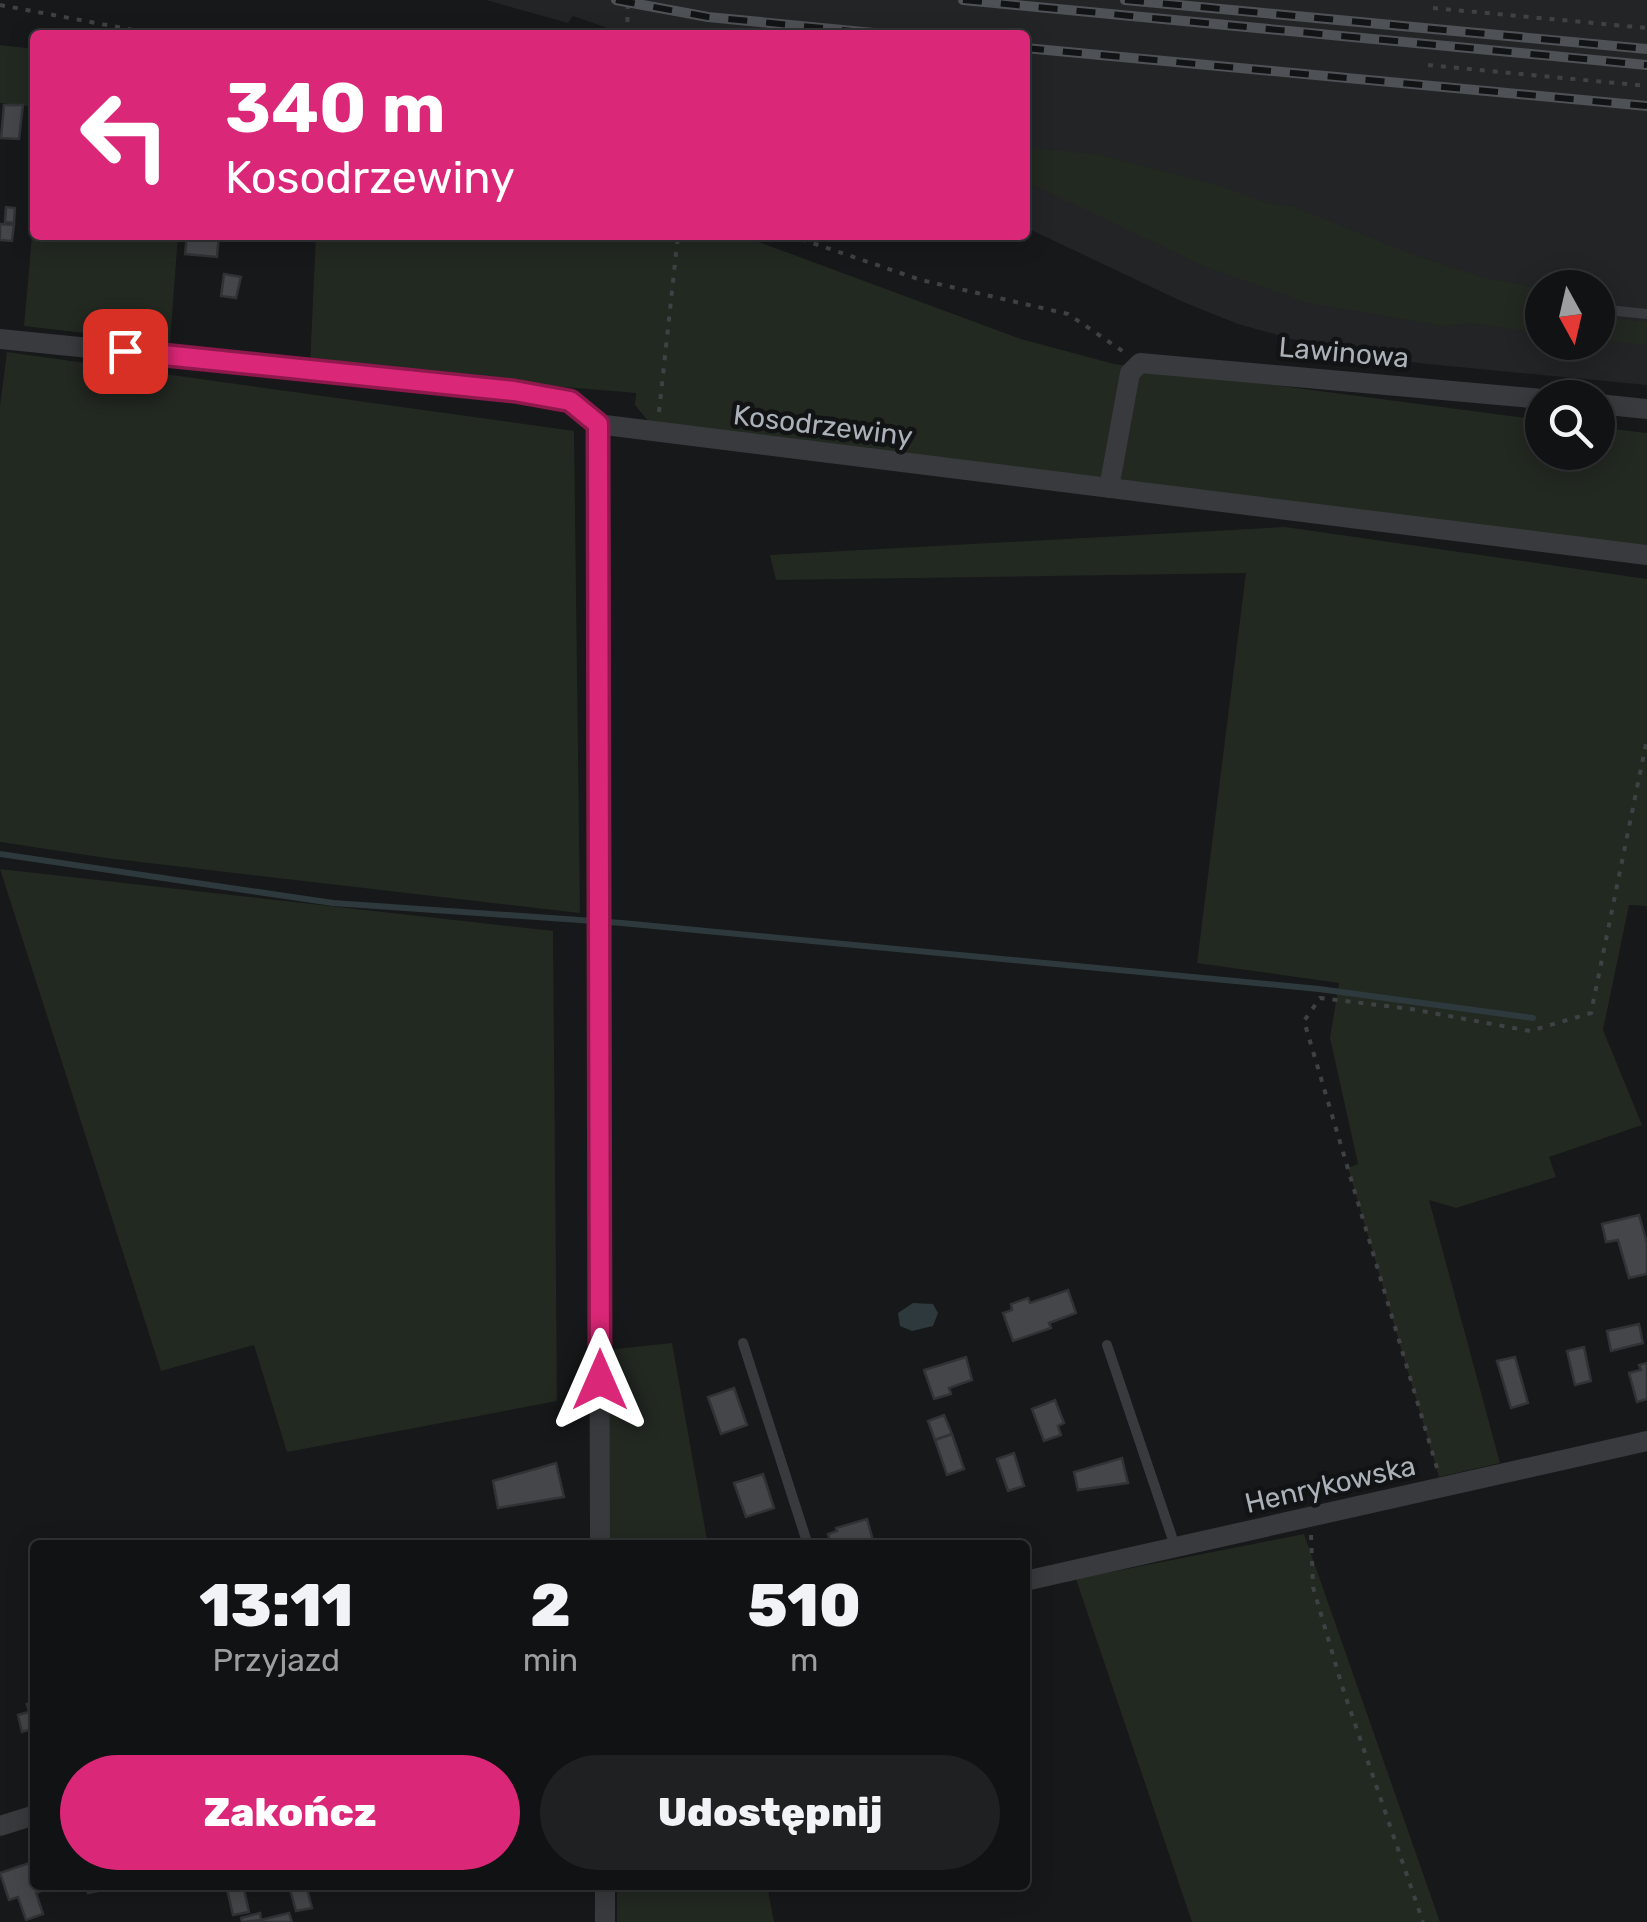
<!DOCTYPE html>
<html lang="pl">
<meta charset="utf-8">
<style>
:root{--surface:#111213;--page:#1e2021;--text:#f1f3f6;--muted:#9c9ea0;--line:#303233;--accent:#db2777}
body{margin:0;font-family:Rubik,sans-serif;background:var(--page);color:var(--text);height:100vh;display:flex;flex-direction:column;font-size:38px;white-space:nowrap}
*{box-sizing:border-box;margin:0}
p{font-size:32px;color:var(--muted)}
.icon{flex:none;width:55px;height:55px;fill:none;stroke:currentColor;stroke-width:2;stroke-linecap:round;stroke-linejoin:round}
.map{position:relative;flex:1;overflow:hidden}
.side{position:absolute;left:30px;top:1540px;width:1000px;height:350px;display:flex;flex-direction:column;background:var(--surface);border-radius:10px;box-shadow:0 5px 25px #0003,0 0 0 2px var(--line)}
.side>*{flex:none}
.guide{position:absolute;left:30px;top:30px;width:1000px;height:210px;border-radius:10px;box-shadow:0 5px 25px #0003,0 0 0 2px var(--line);background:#db2777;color:#fff;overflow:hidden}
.needle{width:65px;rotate:172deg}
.controls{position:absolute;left:1525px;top:270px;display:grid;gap:20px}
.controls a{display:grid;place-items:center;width:90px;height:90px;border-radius:50%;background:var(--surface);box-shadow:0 5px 25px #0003,0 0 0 2px var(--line);font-size:50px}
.pin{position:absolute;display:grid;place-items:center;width:85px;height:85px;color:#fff;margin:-42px;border-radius:20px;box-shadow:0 5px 15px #0006}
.me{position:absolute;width:110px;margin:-55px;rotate:0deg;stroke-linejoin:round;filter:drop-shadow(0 0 8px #0008)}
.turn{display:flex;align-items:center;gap:35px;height:210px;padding:0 30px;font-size:45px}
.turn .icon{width:130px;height:130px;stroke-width:2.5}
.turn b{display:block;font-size:70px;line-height:85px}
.eta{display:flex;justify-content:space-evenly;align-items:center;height:170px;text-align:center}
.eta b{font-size:60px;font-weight:800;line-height:70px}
.primary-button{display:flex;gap:20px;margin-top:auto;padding:20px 30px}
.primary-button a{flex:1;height:115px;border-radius:60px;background:var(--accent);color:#fff;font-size:40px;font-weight:800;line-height:115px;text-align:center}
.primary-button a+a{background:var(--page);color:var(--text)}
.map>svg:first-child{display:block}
.built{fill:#232426;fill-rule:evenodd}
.green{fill:#222921}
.water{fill:#2e393d}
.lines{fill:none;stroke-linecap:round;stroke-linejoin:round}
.stream{stroke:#2e393d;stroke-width:6}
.building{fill:#444649;stroke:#313235;stroke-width:2.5}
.path{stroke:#3e4245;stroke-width:4;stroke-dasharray:5 8;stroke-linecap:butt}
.lane{stroke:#383a3e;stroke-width:10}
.street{stroke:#383a3e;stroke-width:20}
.rail-casing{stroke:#4e5155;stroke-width:10}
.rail{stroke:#121314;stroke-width:6;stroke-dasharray:19;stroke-linecap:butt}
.route-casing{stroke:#8e194d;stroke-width:25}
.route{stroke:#db2777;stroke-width:18}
.labels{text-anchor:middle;stroke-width:9;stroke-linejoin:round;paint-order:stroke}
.street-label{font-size:28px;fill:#aab1b8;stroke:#121314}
</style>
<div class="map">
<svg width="1647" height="1922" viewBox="0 0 1647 1922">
<rect width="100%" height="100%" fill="#171819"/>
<path class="built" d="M486,0h1161v385l-219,-21 -67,-8 -65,-16 -58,-16 -55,-22 -158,-75v-192h-398l-54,-19 -5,7zM1542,288h56v54h-56z"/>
<g class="green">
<path d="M0,45l35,4v35h-7v22l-28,-3z"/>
<path d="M1025,147l75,8 124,32 42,16 28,4 117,47 70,23 61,12v44l-72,-10 -28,3 -137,-24 -99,-35 -181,-86z"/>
<path d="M35,202v33h143l-8,108 -146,-17z"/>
<path d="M316,235h424l281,104 93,25 428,56v32h56v-25l49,6v122l-990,-123 -22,-27 1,-12 -326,-27z"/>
<path d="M1598,317l49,5v23l-49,-5z"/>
<path d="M7,352l567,79 6,482 -474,-55 -106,-16v-436z"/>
<path d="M1285,527l362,52v327l-18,-1 -26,125 39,95 -93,32 7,20 -100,31 -27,-8 71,263 -61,14 -91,-309 10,-4 -28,-126 9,-55 -142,-20 49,-390 -470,7 -6,-25z"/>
<path d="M0,869l553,62 4,470 -270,51 -33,-107 -93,26z"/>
<path d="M672,1343l36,202h-98l-4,-195z"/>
<path d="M1304,1534l136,388h-248l-116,-343z"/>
<path d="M617,1885h150l7,37h-157z"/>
</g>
<path class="water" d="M913,1303l20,1 5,9 -5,13 -21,5 -12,-5 -2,-13z"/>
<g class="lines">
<path class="stream" d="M0,854l333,49 289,20 697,66 214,29"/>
</g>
<g class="building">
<path d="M4,105h19l-4,34 -18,-1z"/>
<path d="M6,207l9,1 -1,15 -9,-1z"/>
<path d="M0,224l14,1 -2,16 -12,-1z"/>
<path d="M187,235h32l-2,22 -32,-3z"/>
<path d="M224,274l17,3 -5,21 -15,-2z"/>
<path d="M1639,1215l8,28v31l-18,4 -11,-38 -12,2 -4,-18z"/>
<path d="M1068,1290l8,23 -27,10 2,5 -38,13 -10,-28 9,-3 -1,-6 17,-6 2,5z"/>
<path d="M1639,1324l4,19 -32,8 -4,-20z"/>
<path d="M1584,1347l7,34 -16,4 -8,-34z"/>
<path d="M966,1357l6,23 -23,8 2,6 -17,5 -10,-29z"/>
<path d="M1515,1357l13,46 -17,5 -14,-47z"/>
<path d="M1647,1363v36l-10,3 -8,-29 12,-3 -2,-5z"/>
<path d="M734,1388l13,37 -26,9 -13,-37z"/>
<path d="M1055,1400l9,23 -6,3 3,9 -17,6 -12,-32z"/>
<path d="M944,1415l8,19 -17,6 -7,-19z"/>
<path d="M952,1434l12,35 -17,6 -12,-35z"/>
<path d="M1014,1453l10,33 -16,5 -11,-32z"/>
<path d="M1122,1458l6,25 -50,7 -4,-18z"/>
<path d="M556,1463l8,34 -66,11 -5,-27z"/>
<path d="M763,1474l11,34 -28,9 -12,-34z"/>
<path d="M867,1519l7,25 -43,1 -3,-11 9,-3 -1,-3z"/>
<path d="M35,1702v26l-13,4 -4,-17 11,-3 -2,-8z"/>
<path d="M35,1861v24h10l1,4 -10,4 7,21 -17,6 -8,-23 -9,3 -9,-27z"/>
<path d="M79,1885h33l1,3 -25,5 -3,-7z"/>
<path d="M226,1885h17l6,27 -16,3z"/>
<path d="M289,1885h17l6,23 -16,3z"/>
<path d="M260,1913l1,7 -19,2 -1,-4z"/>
<path d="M289,1913l3,9h-38l7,-2z"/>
</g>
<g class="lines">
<g class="path">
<path d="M0,5l160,30"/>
<path d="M1433,8l214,20"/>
<path d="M627,35l1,-35"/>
<path d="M1428,65l219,21"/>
<path d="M789,235l132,45 147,34 56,38"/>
<path d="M659,412l19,-177"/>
<path d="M1437,1468l-133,-447 16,-23 91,11 119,22 61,-18 56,-274"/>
<path d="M1311,1535l2,52 29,99 81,236"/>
</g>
<g class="lane">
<path d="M1598,309l49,5"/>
<path d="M743,1343l65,202"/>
<path d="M1107,1345l68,201"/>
</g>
<g class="street">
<path d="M0,339l515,52 55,10 27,23 1050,131"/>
<path d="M1598,404l49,5"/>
<path d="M597,424l3,1121"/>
<path d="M1109,488l21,-115 10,-10 402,36"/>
<path d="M1025,1581l622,-140"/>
<path d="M0,1826l35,-11"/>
<path d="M605,1922v-37"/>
</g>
<g class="rail-casing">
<g id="rail">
<path d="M616,0l92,17 187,18"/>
<path d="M963,0l684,65"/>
<path d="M1125,0l522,49"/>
<path d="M1025,48l622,58"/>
</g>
</g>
<use href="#rail" class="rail"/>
</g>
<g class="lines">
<g class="route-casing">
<path id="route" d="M125,351l389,40 56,10 28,23 2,956"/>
</g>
<use href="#route" class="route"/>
</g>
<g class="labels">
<g class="street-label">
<text transform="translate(1344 352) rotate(5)" y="10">Lawinowa</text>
<text transform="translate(823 425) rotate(7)" y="10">Kosodrzewiny</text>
<text transform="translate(1330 1484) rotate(-13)" y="10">Henrykowska</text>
</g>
</g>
</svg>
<div class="controls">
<a><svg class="needle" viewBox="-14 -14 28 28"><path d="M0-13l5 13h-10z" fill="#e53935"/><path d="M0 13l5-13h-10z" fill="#9c9ea0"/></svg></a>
<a><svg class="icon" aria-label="search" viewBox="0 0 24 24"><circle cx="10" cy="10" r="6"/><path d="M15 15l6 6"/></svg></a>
</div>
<div class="pin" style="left:125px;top:351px;background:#d93025"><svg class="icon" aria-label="arrive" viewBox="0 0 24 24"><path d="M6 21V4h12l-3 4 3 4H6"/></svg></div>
<svg class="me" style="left:600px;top:1380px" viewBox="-20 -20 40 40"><path d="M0-17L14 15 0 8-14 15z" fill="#db2777" stroke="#fff" stroke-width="4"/></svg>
<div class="guide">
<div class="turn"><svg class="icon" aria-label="left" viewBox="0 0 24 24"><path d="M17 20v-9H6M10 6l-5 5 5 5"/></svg><div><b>340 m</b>Kosodrzewiny</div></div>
</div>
<section class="side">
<div class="eta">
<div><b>13:11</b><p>Przyjazd</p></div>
<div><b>2</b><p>min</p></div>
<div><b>510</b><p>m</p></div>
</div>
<div class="primary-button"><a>Zakończ</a><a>Udostępnij</a></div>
</section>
</div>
